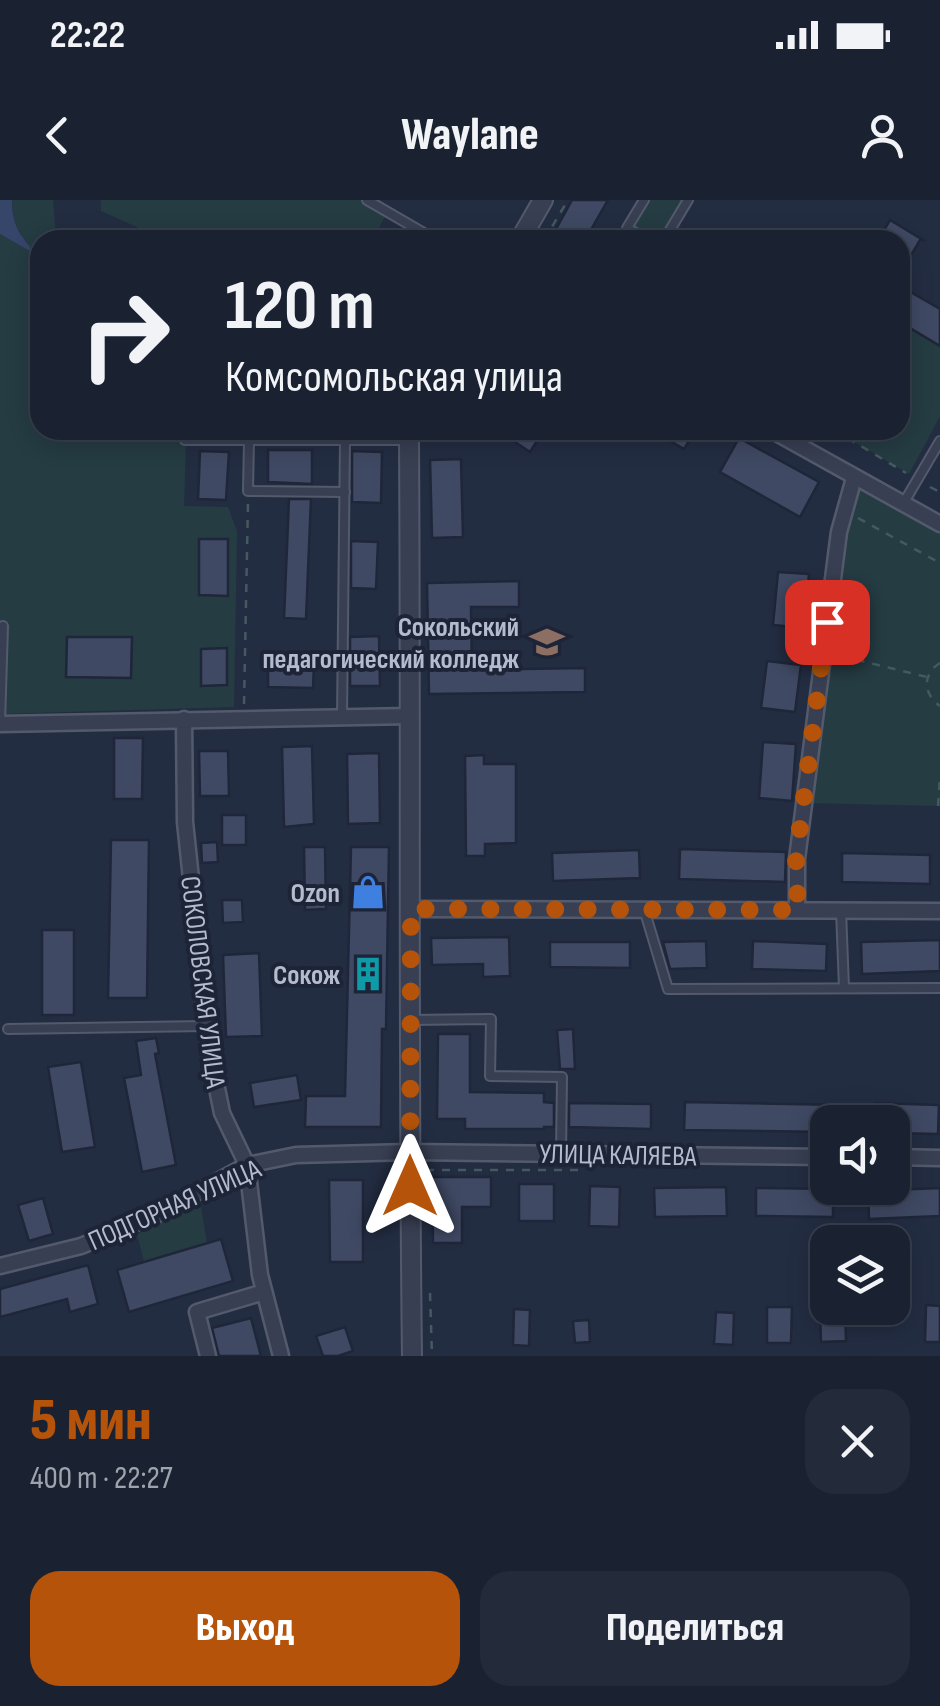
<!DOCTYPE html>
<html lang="ru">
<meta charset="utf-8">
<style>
:root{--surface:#1a2232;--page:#232a3a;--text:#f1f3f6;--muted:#9fa4ac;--line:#383f4d;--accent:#b45309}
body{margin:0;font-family:"Sofia Sans Condensed",sans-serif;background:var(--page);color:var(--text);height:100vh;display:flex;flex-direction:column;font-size:38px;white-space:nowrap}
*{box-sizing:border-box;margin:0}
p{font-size:32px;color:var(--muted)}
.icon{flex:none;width:55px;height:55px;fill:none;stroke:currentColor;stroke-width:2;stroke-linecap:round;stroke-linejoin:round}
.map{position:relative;height:1156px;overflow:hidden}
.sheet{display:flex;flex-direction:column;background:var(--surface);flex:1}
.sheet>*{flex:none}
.hud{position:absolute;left:30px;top:30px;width:880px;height:210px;border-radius:30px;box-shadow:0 5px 25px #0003,0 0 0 2px var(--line);background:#1a2232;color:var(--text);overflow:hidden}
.fabs{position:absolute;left:810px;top:905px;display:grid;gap:20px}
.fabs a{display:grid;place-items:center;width:100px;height:100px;border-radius:20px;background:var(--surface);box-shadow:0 5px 25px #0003,0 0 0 2px var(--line);font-size:50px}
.pin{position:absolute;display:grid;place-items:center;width:85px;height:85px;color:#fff;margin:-42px;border-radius:20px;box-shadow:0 5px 15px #0006}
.me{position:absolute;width:110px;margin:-55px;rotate:0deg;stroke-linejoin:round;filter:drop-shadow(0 0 8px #0008)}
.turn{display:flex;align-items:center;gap:35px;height:210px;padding:0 30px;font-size:45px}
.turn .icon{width:130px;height:130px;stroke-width:2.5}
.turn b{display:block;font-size:70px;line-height:85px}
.round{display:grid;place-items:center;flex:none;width:105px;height:105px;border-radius:30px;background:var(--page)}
.head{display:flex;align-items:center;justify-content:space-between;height:170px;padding:0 30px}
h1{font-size:60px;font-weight:800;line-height:75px;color:var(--accent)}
.action{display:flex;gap:20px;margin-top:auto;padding:20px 30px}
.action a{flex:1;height:115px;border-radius:30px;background:var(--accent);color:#fff;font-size:40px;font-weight:800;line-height:115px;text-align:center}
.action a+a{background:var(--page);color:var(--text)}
.status{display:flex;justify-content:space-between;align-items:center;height:70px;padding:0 50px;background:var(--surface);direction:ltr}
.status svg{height:28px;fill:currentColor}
header{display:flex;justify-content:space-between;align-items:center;height:130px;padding:0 30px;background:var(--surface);font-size:45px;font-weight:800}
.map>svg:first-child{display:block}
.green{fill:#253c43}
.water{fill:#36456a}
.building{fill:#3f4963;stroke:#1f2639;stroke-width:2.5}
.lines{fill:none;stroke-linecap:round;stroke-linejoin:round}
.service-casing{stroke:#535a6c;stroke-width:12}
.minor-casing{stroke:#535a6c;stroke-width:19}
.tertiary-casing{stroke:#535a6c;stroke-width:22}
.path{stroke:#445960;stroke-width:2.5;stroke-dasharray:8 8;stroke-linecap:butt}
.service{stroke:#383f52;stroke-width:8}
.minor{stroke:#383f52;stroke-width:14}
.tertiary{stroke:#383f52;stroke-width:18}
.route{stroke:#b45309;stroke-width:18;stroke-dasharray:0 32.4}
.labels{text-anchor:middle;stroke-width:8;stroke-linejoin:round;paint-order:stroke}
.poi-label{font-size:28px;font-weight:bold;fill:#b4bbcc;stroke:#1d2437;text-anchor:end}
.street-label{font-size:28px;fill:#b4bbcc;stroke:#1d2437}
</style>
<div class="status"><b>22:22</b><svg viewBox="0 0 49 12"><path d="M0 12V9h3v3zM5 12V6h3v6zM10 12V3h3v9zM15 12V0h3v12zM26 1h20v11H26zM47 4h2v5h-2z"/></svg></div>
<header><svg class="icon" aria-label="back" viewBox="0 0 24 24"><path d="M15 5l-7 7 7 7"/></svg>Waylane<svg class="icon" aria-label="person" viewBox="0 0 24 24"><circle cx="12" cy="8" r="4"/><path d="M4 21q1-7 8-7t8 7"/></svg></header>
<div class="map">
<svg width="940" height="1156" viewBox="0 0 940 1156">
<rect width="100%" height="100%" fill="#232d42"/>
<g class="green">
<path d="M12,0h41l3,40h-16v190h332l-1,10h-185l-2,66 44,1 9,24 -3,176 -234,7v-480l34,17c-15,-16 -22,-29 -22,-51z"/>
<path d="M101,0h266l20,12 -14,28h-238l6,-11 -40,-18z"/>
<path d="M644,0h44l-24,40h-17l-20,-12z"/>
<path d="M900,122l40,24v70l-31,58 -75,-44h66z"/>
<path d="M859,289l81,45v272l-132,-3 36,-269z"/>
<path d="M200,1001l7,42 -63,19 -7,-28z"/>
</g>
<path class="water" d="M0,0h12c0,26 8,35 25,55l-37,-21z"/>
<g class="building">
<path d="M572,0h36l-23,40h-35z"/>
<path d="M890,20l33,20h-3l-20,34v-34h-22z"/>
<path d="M900,86l40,23v37l-40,-24z"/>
<path d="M514,230h30l-14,22 -21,-14z"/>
<path d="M652,230h44l-12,19z"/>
<path d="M739,238l80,44 -19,35 -80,-45z"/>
<path d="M268,250h44v34l-44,-2z"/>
<path d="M200,251l29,1 -3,48 -28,-1z"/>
<path d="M352,251l30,1 -1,51 -29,-1z"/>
<path d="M461,259l2,78 -31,1 -2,-78z"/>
<path d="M289,299h22l-5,120 -22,-1z"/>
<path d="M199,339h29v57l-29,-1z"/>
<path d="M351,341l27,1 -2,47 -25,-1z"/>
<path d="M778,372l31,2 -5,54 -31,-3z"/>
<path d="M519,381v26h-48l1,63 113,-2v24l-156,2 -2,-111z"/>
<path d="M379,436l1,50h-30v-49z"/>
<path d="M67,437h65l-1,41 -65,-1z"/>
<path d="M227,448v37l-26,1v-37z"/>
<path d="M767,461l34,4 -6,47 -34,-4z"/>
<path d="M268,462l46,1 -1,25 -45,-1z"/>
<path d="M114,538h29l-1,61h-28z"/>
<path d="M763,542l33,2 -4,57 -33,-3z"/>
<path d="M312,546l2,78 -30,3 -2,-80z"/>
<path d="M199,551h29l1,45h-29z"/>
<path d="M379,553l1,70 -32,1 -1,-70z"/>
<path d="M484,555v9h32v79l-31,1v12h-19l-1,-100z"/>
<rect x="222" y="615" width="24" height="30"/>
<path d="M111,640h38l-2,158h-39z"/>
<path d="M217,642l1,20 -16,1 -1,-20z"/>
<path d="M304,647h21l1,62 -21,1z"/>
<path d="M351,647h38l-3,182h-4l-1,98h-76l1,-31h39z"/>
<path d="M680,649l106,3 -1,30 -106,-3z"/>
<path d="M639,650l1,28 -87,3 -1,-28z"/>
<path d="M842,653l88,2v29l-88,-2z"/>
<path d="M222,700h20l1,22 -20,1z"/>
<rect x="42" y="730" width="32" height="85"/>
<path d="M509,737l1,39 -27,1v-13l-51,1 -1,-27z"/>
<path d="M940,740v31l-78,3 -1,-32z"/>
<path d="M706,741l1,27 -37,1 -7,-27z"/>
<path d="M753,741l74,3 -1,27 -74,-2z"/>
<path d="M550,742h80v26l-80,-1z"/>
<path d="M259,753l3,83 -36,1 -3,-82z"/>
<path d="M573,829l2,40h-15l-3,-39z"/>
<path d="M438,834h32v58l74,1v9l10,1v24h-10v2h-79v-10h-28z"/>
<path d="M156,838l3,15 -4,1 21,111 -34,7 -18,-94 17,-3 -5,-34z"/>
<path d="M81,862l14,85 -33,5 -14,-85z"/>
<path d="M297,875l4,25 -47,7 -4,-24z"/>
<path d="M685,902l158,3 -1,17h-14v10l-144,-2z"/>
<path d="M569,903l82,1v25l-82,-2z"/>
<path d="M876,903l63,2 -1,29 -46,-1v-11h-16z"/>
<path d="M432,977h59v30h-29v36h-29z"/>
<path d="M329,980h34v82h-33z"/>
<rect x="519" y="984" width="35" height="37"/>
<path d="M590,986l30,1 -1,40 -30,-1z"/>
<path d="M726,987l1,29 -72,1 -1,-29z"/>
<path d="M756,988l77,1v28l-77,-1z"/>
<path d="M940,988v28l-71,3 -1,-28z"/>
<path d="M43,998l10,36 -24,7 -11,-36z"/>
<path d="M221,1039l12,42 -104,31 -12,-42z"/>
<path d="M88,1065l10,39 -28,8 -3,-13 -67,18v-28z"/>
<path d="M926,1105l14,1v36h-15z"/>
<path d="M767,1107h25l-1,36h-24z"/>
<path d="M820,1108h25l1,33 -25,1z"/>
<path d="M514,1109l16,1 -1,36 -16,-1z"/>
<path d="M716,1112l18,1 -1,32 -19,-1z"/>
<path d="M251,1118l10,38h-42l-7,-28z"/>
<path d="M589,1120l1,22 -15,1 -2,-22z"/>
<path d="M345,1127l8,24 -15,5h-15l-7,-20z"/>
</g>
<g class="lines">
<g class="service-casing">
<g id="service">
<path d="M367,0l69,40"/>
<path d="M644,0l-17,28 20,12"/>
<path d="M664,40l24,-40"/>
<path d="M185,240h224"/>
<path d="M249,240l-1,51 97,1"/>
<path d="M903,304l37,-63"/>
<path d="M342,517l3,-277"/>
<path d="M0,524l3,-98"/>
<path d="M644,709l24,80 272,-1"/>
<path d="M841,710l3,78"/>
<path d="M410,820l81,-1 -1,57 72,1 -1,77"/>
<path d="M8,829l198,-3"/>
</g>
</g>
<g class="minor-casing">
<g id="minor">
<path d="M771,230l169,94"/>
<path d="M184,519l1,103 24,227 13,64 25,52 13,110 21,81"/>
<path d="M1,524l410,-8"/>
<path d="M411,709l529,2"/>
<path d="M797,710v-51l42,-327 15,-54"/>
<path d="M892,957l48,1"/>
<path d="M0,1066l81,-20 79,-33 87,-48 49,-10 113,-3 419,5"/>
<path d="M208,1156l-11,-44 67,-20"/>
</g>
</g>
<g class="tertiary-casing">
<g id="tertiary">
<path d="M520,40l23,-40"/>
<path d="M412,1156c-4,-305 -1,-611 -3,-916l5,-10"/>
</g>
</g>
<g class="path">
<path d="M544,40l24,-40"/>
<path d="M743,230l15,8"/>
<path d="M834,230l72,43"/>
<path d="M930,287l10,5"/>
<path d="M858,318l82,45"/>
<path d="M841,456l86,21"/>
<path d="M940,463c-18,11 -17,31 0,43"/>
<path d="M244,504l4,-202"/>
<path d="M938,606l2,-29"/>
<path d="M426,970h152"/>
<path d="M430,1093l2,63"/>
</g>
<use href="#service" class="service"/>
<use href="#minor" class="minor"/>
<use href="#tertiary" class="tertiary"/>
</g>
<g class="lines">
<path class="route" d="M410,986l1,-277 387,1 -2,-51 31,-237"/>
</g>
<defs>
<g id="university-bare" transform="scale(2.7)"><path d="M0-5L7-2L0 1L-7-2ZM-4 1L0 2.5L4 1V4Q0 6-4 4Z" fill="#8d6e63" stroke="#1d2437" stroke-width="2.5" paint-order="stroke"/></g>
<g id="shop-bare" transform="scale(2.7)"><path d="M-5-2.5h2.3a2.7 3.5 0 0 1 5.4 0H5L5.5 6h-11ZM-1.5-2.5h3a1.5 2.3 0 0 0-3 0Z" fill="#3f7fe0" stroke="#1d2437" stroke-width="2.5" paint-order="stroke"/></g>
<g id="building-bare" transform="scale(2.7)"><path d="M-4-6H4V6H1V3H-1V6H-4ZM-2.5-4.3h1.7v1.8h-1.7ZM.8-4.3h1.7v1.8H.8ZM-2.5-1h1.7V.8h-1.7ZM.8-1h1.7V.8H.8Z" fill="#0f9aa8" stroke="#1d2437" stroke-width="2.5" paint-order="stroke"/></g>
</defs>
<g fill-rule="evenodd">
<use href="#university-bare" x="547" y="442"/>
<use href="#shop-bare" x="368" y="692"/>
<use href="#building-bare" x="368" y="774"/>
</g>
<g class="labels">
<g class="poi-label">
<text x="519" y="436">Сокольский<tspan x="519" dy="32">педагогический колледж</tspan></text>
<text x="340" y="702">Ozon</text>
<text x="340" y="784">Сокож</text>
</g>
<g class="street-label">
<text transform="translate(204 782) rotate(83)" y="10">СОКОЛОВСКАЯ УЛИЦА</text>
<text transform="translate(618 954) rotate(1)" y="10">УЛИЦА КАЛЯЕВА</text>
<text transform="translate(174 1004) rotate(-24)" y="10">ПОДГОРНАЯ УЛИЦА</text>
</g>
</g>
</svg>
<div class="fabs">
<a><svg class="icon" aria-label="sound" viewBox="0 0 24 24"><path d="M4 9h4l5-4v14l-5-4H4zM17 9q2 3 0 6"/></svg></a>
<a><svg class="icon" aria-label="layers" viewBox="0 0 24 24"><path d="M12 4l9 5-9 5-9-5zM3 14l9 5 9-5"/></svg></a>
</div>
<div class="pin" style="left:827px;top:422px;background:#d93025"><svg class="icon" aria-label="arrive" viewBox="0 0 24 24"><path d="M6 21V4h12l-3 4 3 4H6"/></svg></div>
<svg class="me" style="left:410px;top:986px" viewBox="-20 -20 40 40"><path d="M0-17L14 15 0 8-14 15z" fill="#b45309" stroke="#fff" stroke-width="4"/></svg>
<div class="hud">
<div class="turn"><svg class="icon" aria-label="right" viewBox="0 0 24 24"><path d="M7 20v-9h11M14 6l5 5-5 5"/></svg><div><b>120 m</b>Комсомольская улица</div></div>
</div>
</div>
<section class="sheet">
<div class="head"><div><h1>5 мин</h1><p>400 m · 22:27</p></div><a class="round"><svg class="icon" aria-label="close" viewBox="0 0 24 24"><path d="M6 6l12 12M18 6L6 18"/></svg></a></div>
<div class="action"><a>Выход</a><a>Поделиться</a></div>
</section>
